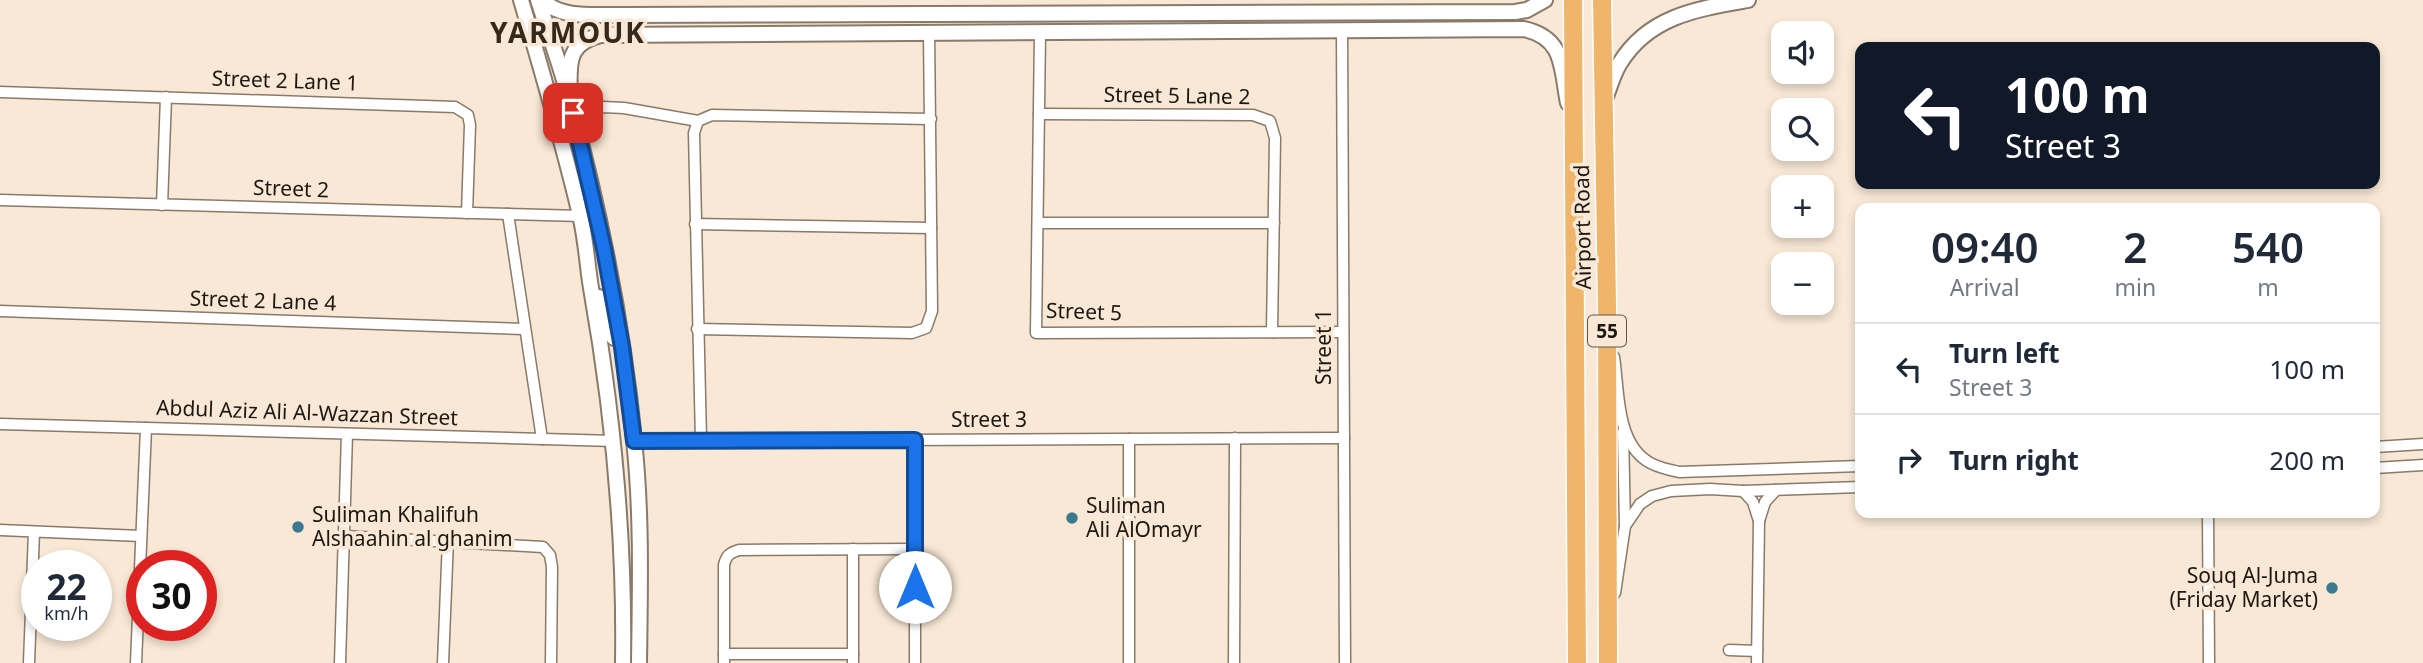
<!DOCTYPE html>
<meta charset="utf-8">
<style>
:root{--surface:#fff;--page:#f6f6f7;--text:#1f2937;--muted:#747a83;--line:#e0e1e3}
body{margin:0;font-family:"Noto Sans",sans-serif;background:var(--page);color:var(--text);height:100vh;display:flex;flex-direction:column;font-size:26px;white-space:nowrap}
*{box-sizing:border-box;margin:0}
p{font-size:23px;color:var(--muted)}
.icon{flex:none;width:38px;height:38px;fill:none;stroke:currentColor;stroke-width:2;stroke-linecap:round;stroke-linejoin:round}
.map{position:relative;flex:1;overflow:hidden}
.sheet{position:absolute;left:1855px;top:203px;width:525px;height:315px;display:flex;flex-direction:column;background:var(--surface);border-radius:14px;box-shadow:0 4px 10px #0003}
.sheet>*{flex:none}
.top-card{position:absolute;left:1855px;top:42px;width:525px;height:147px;border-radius:14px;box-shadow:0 4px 10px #0003;background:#111827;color:#fff;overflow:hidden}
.buttons{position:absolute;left:1771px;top:21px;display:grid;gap:14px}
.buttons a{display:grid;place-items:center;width:63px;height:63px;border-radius:14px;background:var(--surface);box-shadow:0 4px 10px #0003;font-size:35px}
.speed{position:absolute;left:21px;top:550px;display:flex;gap:14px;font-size:35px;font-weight:700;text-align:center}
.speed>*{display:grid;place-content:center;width:91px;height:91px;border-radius:50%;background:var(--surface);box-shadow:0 4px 10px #0003;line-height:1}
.speed small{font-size:18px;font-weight:400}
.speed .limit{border:10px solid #d22;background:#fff;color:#111}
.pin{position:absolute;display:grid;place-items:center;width:60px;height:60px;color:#fff;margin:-30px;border-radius:14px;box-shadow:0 4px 10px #0006}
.me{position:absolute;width:77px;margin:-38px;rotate:0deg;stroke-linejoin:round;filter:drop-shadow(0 0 5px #0008)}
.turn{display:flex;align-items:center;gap:24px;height:147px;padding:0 35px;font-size:32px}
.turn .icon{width:91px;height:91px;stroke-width:2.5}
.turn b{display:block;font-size:49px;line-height:60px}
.eta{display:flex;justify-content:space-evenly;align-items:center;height:119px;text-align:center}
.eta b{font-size:42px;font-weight:600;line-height:49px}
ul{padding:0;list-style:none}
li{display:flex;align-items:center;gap:21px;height:91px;padding:0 35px;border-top:2px solid var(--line)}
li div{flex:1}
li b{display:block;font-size:26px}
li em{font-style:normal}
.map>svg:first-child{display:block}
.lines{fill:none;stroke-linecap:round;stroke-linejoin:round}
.street-casing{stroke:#897a69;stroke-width:13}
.secondary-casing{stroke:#897a69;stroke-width:18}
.highway-casing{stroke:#fff;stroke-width:21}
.street{stroke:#fff;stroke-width:10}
.secondary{stroke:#fff;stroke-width:14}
.highway{stroke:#efb56a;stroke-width:18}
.route-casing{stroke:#114b97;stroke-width:18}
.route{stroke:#1a73e8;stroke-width:12}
.poi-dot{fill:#3a798e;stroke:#f8e8d5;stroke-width:2.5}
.labels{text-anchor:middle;stroke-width:7;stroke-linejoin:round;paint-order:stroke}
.shield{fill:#f8e8d5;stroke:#5f564c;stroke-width:2}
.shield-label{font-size:19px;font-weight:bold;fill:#1e1812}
.street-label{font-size:21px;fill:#1e1812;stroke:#f8e8d5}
.poi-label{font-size:21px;fill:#1e1812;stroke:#f8e8d5;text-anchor:start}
.district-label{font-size:28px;font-weight:bold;letter-spacing:2px;fill:#36291b;stroke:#f8e8d5}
</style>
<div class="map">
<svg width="2423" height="663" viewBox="0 0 2423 663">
<rect width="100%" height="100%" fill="#f8e8d5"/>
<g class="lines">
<g class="street-casing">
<g id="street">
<path d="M1342,31l3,632"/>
<path d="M1040,33l-4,300 307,-1"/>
<path d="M0,92l455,15 13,8 2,10 -3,88"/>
<path d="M573,113l30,-6 21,1 74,13"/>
<path d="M1039,114l214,1 17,6 5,17 -3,194"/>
<path d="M0,200l581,16"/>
<path d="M162,205l4,-108"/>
<path d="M508,214l34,225"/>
<path d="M1038,223h236"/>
<path d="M695,224l236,4"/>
<path d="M0,311l524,18"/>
<path d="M697,329l215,4 14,-5 6,-17 -3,-278"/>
<path d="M1614,357c5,33 2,84 33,104 10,7 21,8 32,11l181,-6"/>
<path d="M0,424l614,17"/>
<path d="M1623,432l2,94"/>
<path d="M1129,439v224"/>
<path d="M701,440l-7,-307 4,-12 14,-6 219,4"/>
<path d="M634,441l710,-3"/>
<path d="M2375,447l48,-3"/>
<path d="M2375,468l48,-3"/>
<path d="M1743,491l10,11 6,19"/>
<path d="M2208,513l1,150"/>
<path d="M0,530l141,6"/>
<path d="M344,536l199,11 7,8 2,12 -1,96"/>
<path d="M853,549v114"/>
<path d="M1615,593l10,-67 15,-22 12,-8 19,-5 39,-2 33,2 117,-4"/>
<path d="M1729,650l28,1"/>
<path d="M724,654h129"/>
<path d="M29,663l5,-131"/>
<path d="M136,663l10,-235"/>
<path d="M340,663l7,-229"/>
<path d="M443,663l5,-123"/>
<path d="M724,663v-98c2,-9 5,-12 15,-15l176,-1"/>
<path d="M915,663v-223"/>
<path d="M1234,663l1,-225"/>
<path d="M1757,663l2,-142 6,-19 11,-12"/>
</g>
</g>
<g class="secondary-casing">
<g id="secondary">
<path d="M521,0c21,71 42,143 59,215 6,24 7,49 11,73 22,124 34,249 32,375"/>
<path d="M538,0c11,34 23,67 32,101 30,111 53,225 64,339 8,74 6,149 5,223"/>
<path d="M543,0c17,20 57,14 81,15l891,-3 12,-2 18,-10"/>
<path d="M1605,99c5,-12 8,-25 15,-36 29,-47 77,-54 128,-63"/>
<path d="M570,101c0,-32 -7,-57 31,-66l923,-6c41,9 37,39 44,74"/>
<path d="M599,297l5,3 5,33 5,5"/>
</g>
</g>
<g class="highway-casing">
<g id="highway">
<path d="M1573,0l4,663"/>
<path d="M1602,0l5,305 1,358"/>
</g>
</g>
<use href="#street" class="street"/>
<use href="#secondary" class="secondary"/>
<use href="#highway" class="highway"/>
</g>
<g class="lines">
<g class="route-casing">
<path id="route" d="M573,113l31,136 18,98 12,94 281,-1v147"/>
</g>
<use href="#route" class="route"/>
</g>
<g class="poi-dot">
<circle cx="1072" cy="518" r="7"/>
<circle cx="298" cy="527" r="7"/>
<circle cx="2332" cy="588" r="7"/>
</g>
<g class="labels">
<rect class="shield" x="1588" y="315.5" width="38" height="31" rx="5"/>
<g class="shield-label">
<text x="1607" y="338">55</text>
</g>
<g class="street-label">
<text transform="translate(285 81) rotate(2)" y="7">Street 2 Lane 1</text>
<text transform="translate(1177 96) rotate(1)" y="7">Street 5 Lane 2</text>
<text transform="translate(291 189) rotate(2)" y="7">Street 2</text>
<text transform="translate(1583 227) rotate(-91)" y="7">Airport Road</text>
<text transform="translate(263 301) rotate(2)" y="7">Street 2 Lane 4</text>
<text transform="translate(1084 312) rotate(2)" y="7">Street 5</text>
<text transform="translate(1324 347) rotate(-90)" y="7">Street 1</text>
<text transform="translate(307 413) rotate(2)" y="7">Abdul Aziz Ali Al-Wazzan Street</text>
<text x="989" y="427">Street 3</text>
</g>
<g class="poi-label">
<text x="1086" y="513">Suliman<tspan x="1086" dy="24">Ali AlOmayr</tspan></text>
<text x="312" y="522">Suliman Khalifuh<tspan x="312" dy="24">Alshaahin al ghanim</tspan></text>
<text x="2318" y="583" text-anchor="end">Souq Al-Juma<tspan x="2318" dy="24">(Friday Market)</tspan></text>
</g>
<g class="district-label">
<text x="568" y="43">YARMOUK</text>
</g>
</g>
</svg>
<div class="buttons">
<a><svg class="icon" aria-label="sound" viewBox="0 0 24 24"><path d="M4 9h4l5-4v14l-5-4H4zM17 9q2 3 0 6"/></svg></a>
<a><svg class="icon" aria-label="search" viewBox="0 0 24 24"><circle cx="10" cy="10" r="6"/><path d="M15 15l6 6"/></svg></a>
<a>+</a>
<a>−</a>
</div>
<div class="speed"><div>22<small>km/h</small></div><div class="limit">30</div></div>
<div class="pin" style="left:573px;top:113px;background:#d93025"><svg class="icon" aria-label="arrive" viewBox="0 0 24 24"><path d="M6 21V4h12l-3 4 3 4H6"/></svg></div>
<svg class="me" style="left:915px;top:587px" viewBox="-20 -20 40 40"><circle r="19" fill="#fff"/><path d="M0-13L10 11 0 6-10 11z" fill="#1a73e8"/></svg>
<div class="top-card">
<div class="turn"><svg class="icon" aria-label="left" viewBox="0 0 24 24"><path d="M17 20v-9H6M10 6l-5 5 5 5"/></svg><div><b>100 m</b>Street 3</div></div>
</div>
<section class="sheet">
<div class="eta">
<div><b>09:40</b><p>Arrival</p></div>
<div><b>2</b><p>min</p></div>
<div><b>540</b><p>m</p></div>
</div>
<ul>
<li><svg class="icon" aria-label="left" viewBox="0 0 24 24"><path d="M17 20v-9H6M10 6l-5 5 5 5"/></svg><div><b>Turn left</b><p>Street 3</p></div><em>100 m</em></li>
<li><svg class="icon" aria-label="right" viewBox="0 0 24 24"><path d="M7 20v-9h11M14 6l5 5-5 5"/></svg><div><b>Turn right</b></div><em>200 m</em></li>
</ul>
</section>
</div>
